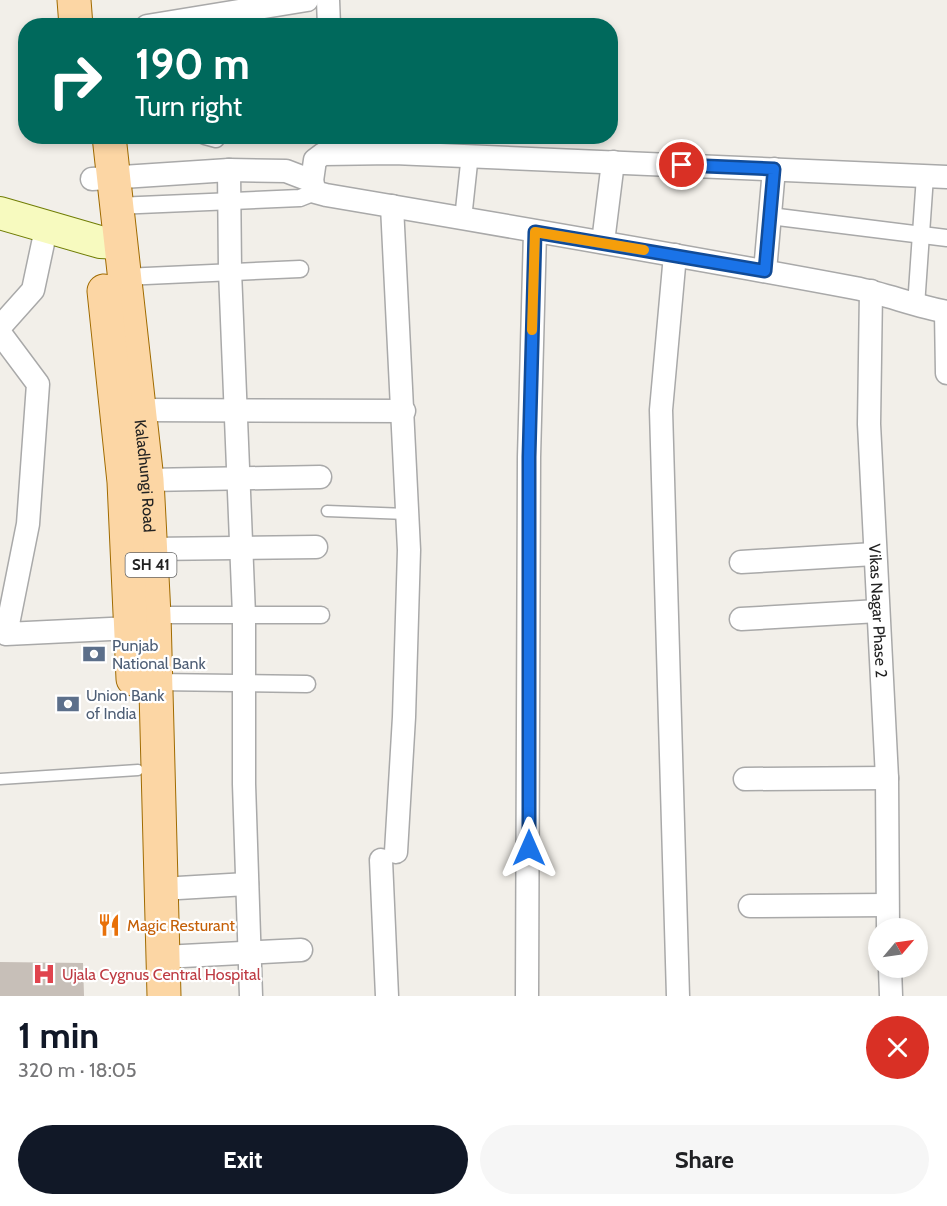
<!DOCTYPE html>
<meta charset="utf-8">
<style>
:root{--surface:#fff;--page:#f6f6f6;--text:#202124;--muted:#757577;--accent:#111827}
body{margin:0;font-family:Cabin,sans-serif;background:var(--page);color:var(--text);height:100vh;display:flex;flex-direction:column;font-size:22px;white-space:nowrap}
*{box-sizing:border-box;margin:0}
p{font-size:20px;color:var(--muted)}
.icon{flex:none;width:33px;height:33px;fill:none;stroke:currentColor;stroke-width:2;stroke-linecap:round;stroke-linejoin:round}
.map{position:relative;height:996px;overflow:hidden}
.details{display:flex;flex-direction:column;background:var(--surface);flex:1}
.details>*{flex:none}
.hud{position:absolute;left:18px;top:18px;width:600px;height:126px;border-radius:24px;box-shadow:0 3px 9px #0003;background:#00695c;color:#fff;overflow:hidden}
.needle{width:39px;rotate:61deg}
.tools{position:absolute;left:868px;top:918px;display:grid;gap:12px}
.tools a{display:grid;place-items:center;width:60px;height:60px;border-radius:50%;background:var(--surface);box-shadow:0 3px 9px #0003;font-size:30px}
.pin{position:absolute;display:grid;place-items:center;width:51px;height:51px;color:#fff;margin:-26px;border:3px solid #fff;border-radius:50%;box-shadow:0 2px 6px #0007}
.me{position:absolute;width:66px;margin:-33px;rotate:0deg;stroke-linejoin:round;filter:drop-shadow(0 0 4px #0008)}
.turn{display:flex;align-items:center;gap:21px;height:126px;padding:0 18px;font-size:27px}
.turn .icon{width:78px;height:78px;stroke-width:2.5}
.turn b{display:block;font-size:42px;line-height:51px}
.round{display:grid;place-items:center;flex:none;width:63px;height:63px;border-radius:32px;background:var(--page)}
.head{display:flex;align-items:center;justify-content:space-between;height:102px;padding:0 18px}
h1{font-size:36px;font-weight:700;line-height:45px;color:var(--accent)}
.primary-button{display:flex;gap:12px;margin-top:auto;padding:12px 18px}
.primary-button a{flex:1;height:69px;border-radius:36px;background:var(--accent);color:#fff;font-size:24px;font-weight:700;line-height:69px;text-align:center}
.primary-button a+a{background:var(--page);color:var(--text)}
.map>svg:first-child{display:block}
.building{fill:#c7bfb8}
.lines{fill:none;stroke-linecap:round;stroke-linejoin:round}
.service-casing{stroke:#a9a9a9;stroke-width:13}
.pedestrian-casing{stroke:#a9a9a9;stroke-width:19}
.minor-casing{stroke:#a9a9a9;stroke-width:25}
.secondary-casing{stroke:#707d05;stroke-width:34}
.primary-casing{stroke:#a06b00;stroke-width:35}
.service{stroke:#fff;stroke-width:10}
.pedestrian{stroke:#fff;stroke-width:16}
.minor{stroke:#fff;stroke-width:22}
.secondary{stroke:#f7fabf;stroke-width:32}
.primary{stroke:#fcd6a4;stroke-width:33}
.route-casing{stroke:#114b97;stroke-width:15}
.route{stroke:#1a73e8;stroke-width:10}
.slow{stroke:#f59e0b;stroke-width:10}
.labels{text-anchor:middle;stroke-width:4.5;stroke-linejoin:round;paint-order:stroke}
.shield{fill:#fff;stroke:#646464;stroke-width:1.5}
.shield-label{font-size:15px;font-weight:bold;fill:#222}
.street-label{font-size:16px;fill:#222;stroke:#fff}
.service-label{font-size:16px;fill:#4e5e75;stroke:#fff;text-anchor:start}
.food-label{font-size:16px;fill:#c56008;stroke:#fff;text-anchor:start}
.health-label{font-size:16px;fill:#be3a42;stroke:#fff;text-anchor:start}
</style>
<div class="map">
<svg width="947" height="996" viewBox="0 0 947 996">
<rect width="100%" height="100%" fill="#f2efe9"/>
<path class="building" d="M0,962l83,1 1,33h-84z"/>
<g class="lines">
<g class="service-casing">
<g id="service">
<path d="M327,511l80,3"/>
<path d="M0,779l138,-9"/>
</g>
</g>
<g class="pedestrian-casing">
<g id="pedestrian">
<path d="M205,136l11,3"/>
<path d="M116,206l184,-8 15,-6"/>
<path d="M770,216l177,22"/>
<path d="M463,219l7,-65"/>
<path d="M124,277l176,-8"/>
<path d="M916,306l9,-130"/>
<path d="M154,615h167"/>
<path d="M156,682l151,2"/>
</g>
</g>
<g class="minor-casing">
<g id="minor">
<path d="M328,0l1,26"/>
<path d="M147,26l160,-26"/>
<path d="M229,170l1,101 14,344v169l7,212"/>
<path d="M92,179l137,-9 57,1 26,10 3,11 11,3c177,30 353,60 529,93 31,6 60,18 92,24"/>
<path d="M312,181l3,-21 8,-6 71,-1 553,24"/>
<path d="M392,206l17,344 -5,167 -8,135"/>
<path d="M603,242l10,-80"/>
<path d="M675,255l-14,155 17,586"/>
<path d="M765,271l9,-102"/>
<path id="s1" d="M871,291l-2,133 18,354 1,150"/>
<path d="M946,312l1,61"/>
<path d="M0,327l33,-37 13,-61"/>
<path d="M0,333l38,51 -10,140 -22,110 125,-6"/>
<path d="M141,410l263,1"/>
<path d="M147,480l173,-3"/>
<path d="M151,549l165,-2"/>
<path d="M741,562l133,-8"/>
<path d="M741,619l137,-8"/>
<path d="M745,779l142,-1"/>
<path d="M381,860l6,136"/>
<path d="M161,889l86,-5"/>
<path d="M750,906l137,-1"/>
<path d="M163,957l138,-7"/>
<path d="M890,968l1,28"/>
<path d="M527,996l2,-539 6,-225"/>
</g>
</g>
<g class="secondary-casing">
<path id="secondary" d="M0,213l100,29 20,1"/>
</g>
<g class="primary-casing">
<g id="primary">
<path d="M74,0l2,26"/>
<path id="s2" d="M109,136l38,344 7,135 10,381"/>
<path d="M104,291l20,191 9,197"/>
</g>
</g>
<use href="#service" class="service"/>
<use href="#pedestrian" class="pedestrian"/>
<use href="#minor" class="minor"/>
<use href="#secondary" class="secondary"/>
<use href="#primary" class="primary"/>
</g>
<g class="lines">
<g class="route-casing">
<path id="route" d="M529,848v-391l6,-225 230,39 9,-102 -92,-4"/>
</g>
<use href="#route" class="route"/>
<path class="slow" d="M532,330l3,-98 109,18"/>
</g>
<defs>
<g id="bank-bare" transform="scale(1.8)"><path d="M-6-4H6V4H-6ZM0-2.3a2.3 2.3 0 1 0 0 4.6a2.3 2.3 0 1 0 0-4.6Z" fill="#5c6f8a" stroke="#fff" stroke-width="2.5" paint-order="stroke"/></g>
<g id="restaurant-bare" transform="scale(1.8)"><path d="M-5-6h1v4h1v-4h1v4h1v-4h1v5L-1.5 .5V6h-2V.5L-5-1ZM5-6V6H3V1.5H1.5Q1.5-4 5-6Z" fill="#e8710a" stroke="#fff" stroke-width="2.5" paint-order="stroke"/></g>
<g id="hospital-bare" transform="scale(1.8)"><path d="M-5-5h3v3.5h4V-5h3V5h-3V1.5h-4V5h-3Z" fill="#e0444e" stroke="#fff" stroke-width="2.5" paint-order="stroke"/></g>
</defs>
<g fill-rule="evenodd">
<use href="#bank-bare" x="94" y="654"/>
<use href="#bank-bare" x="68" y="704"/>
<use href="#restaurant-bare" x="109" y="925"/>
<use href="#hospital-bare" x="44" y="974"/>
</g>
<g class="labels">
<rect class="shield" x="125.5" y="553" width="51" height="24" rx="4.5"/>
<g class="shield-label">
<text x="151" y="570">SH 41</text>
</g>
<g class="street-label">
<text dy="6" stroke="none"><textPath href="#s2" startOffset="342">Kaladhungi Road</textPath></text>
<text dy="6" stroke="none"><textPath href="#s1" startOffset="320">Vikas Nagar Phase 2</textPath></text>
</g>
<g class="service-label">
<text x="112" y="651">Punjab<tspan x="112" dy="18">National Bank</tspan></text>
<text x="86" y="701">Union Bank<tspan x="86" dy="18">of India</tspan></text>
</g>
<g class="food-label">
<text x="127" y="931">Magic Resturant</text>
</g>
<g class="health-label">
<text x="62" y="980">Ujala Cygnus Central Hospital</text>
</g>
</g>
</svg>
<div class="tools">
<a><svg class="needle" viewBox="-14 -14 28 28"><path d="M0-13l5 13h-10z" fill="#e53935"/><path d="M0 13l5-13h-10z" fill="#757577"/></svg></a>
</div>
<div class="pin" style="left:682px;top:165px;background:#d93025"><svg class="icon" aria-label="arrive" viewBox="0 0 24 24"><path d="M6 21V4h12l-3 4 3 4H6"/></svg></div>
<svg class="me" style="left:529px;top:848px" viewBox="-20 -20 40 40"><path d="M0-17L14 15 0 8-14 15z" fill="#1a73e8" stroke="#fff" stroke-width="4"/></svg>
<div class="hud">
<div class="turn"><svg class="icon" aria-label="right" viewBox="0 0 24 24"><path d="M7 20v-9h11M14 6l5 5-5 5"/></svg><div><b>190 m</b>Turn right</div></div>
</div>
</div>
<section class="details">
<div class="head"><div><h1>1 min</h1><p>320 m · 18:05</p></div><a class="round" style="background:#d93025;color:#fff"><svg class="icon" aria-label="close" viewBox="0 0 24 24"><path d="M6 6l12 12M18 6L6 18"/></svg></a></div>
<div class="primary-button"><a>Exit</a><a>Share</a></div>
</section>
